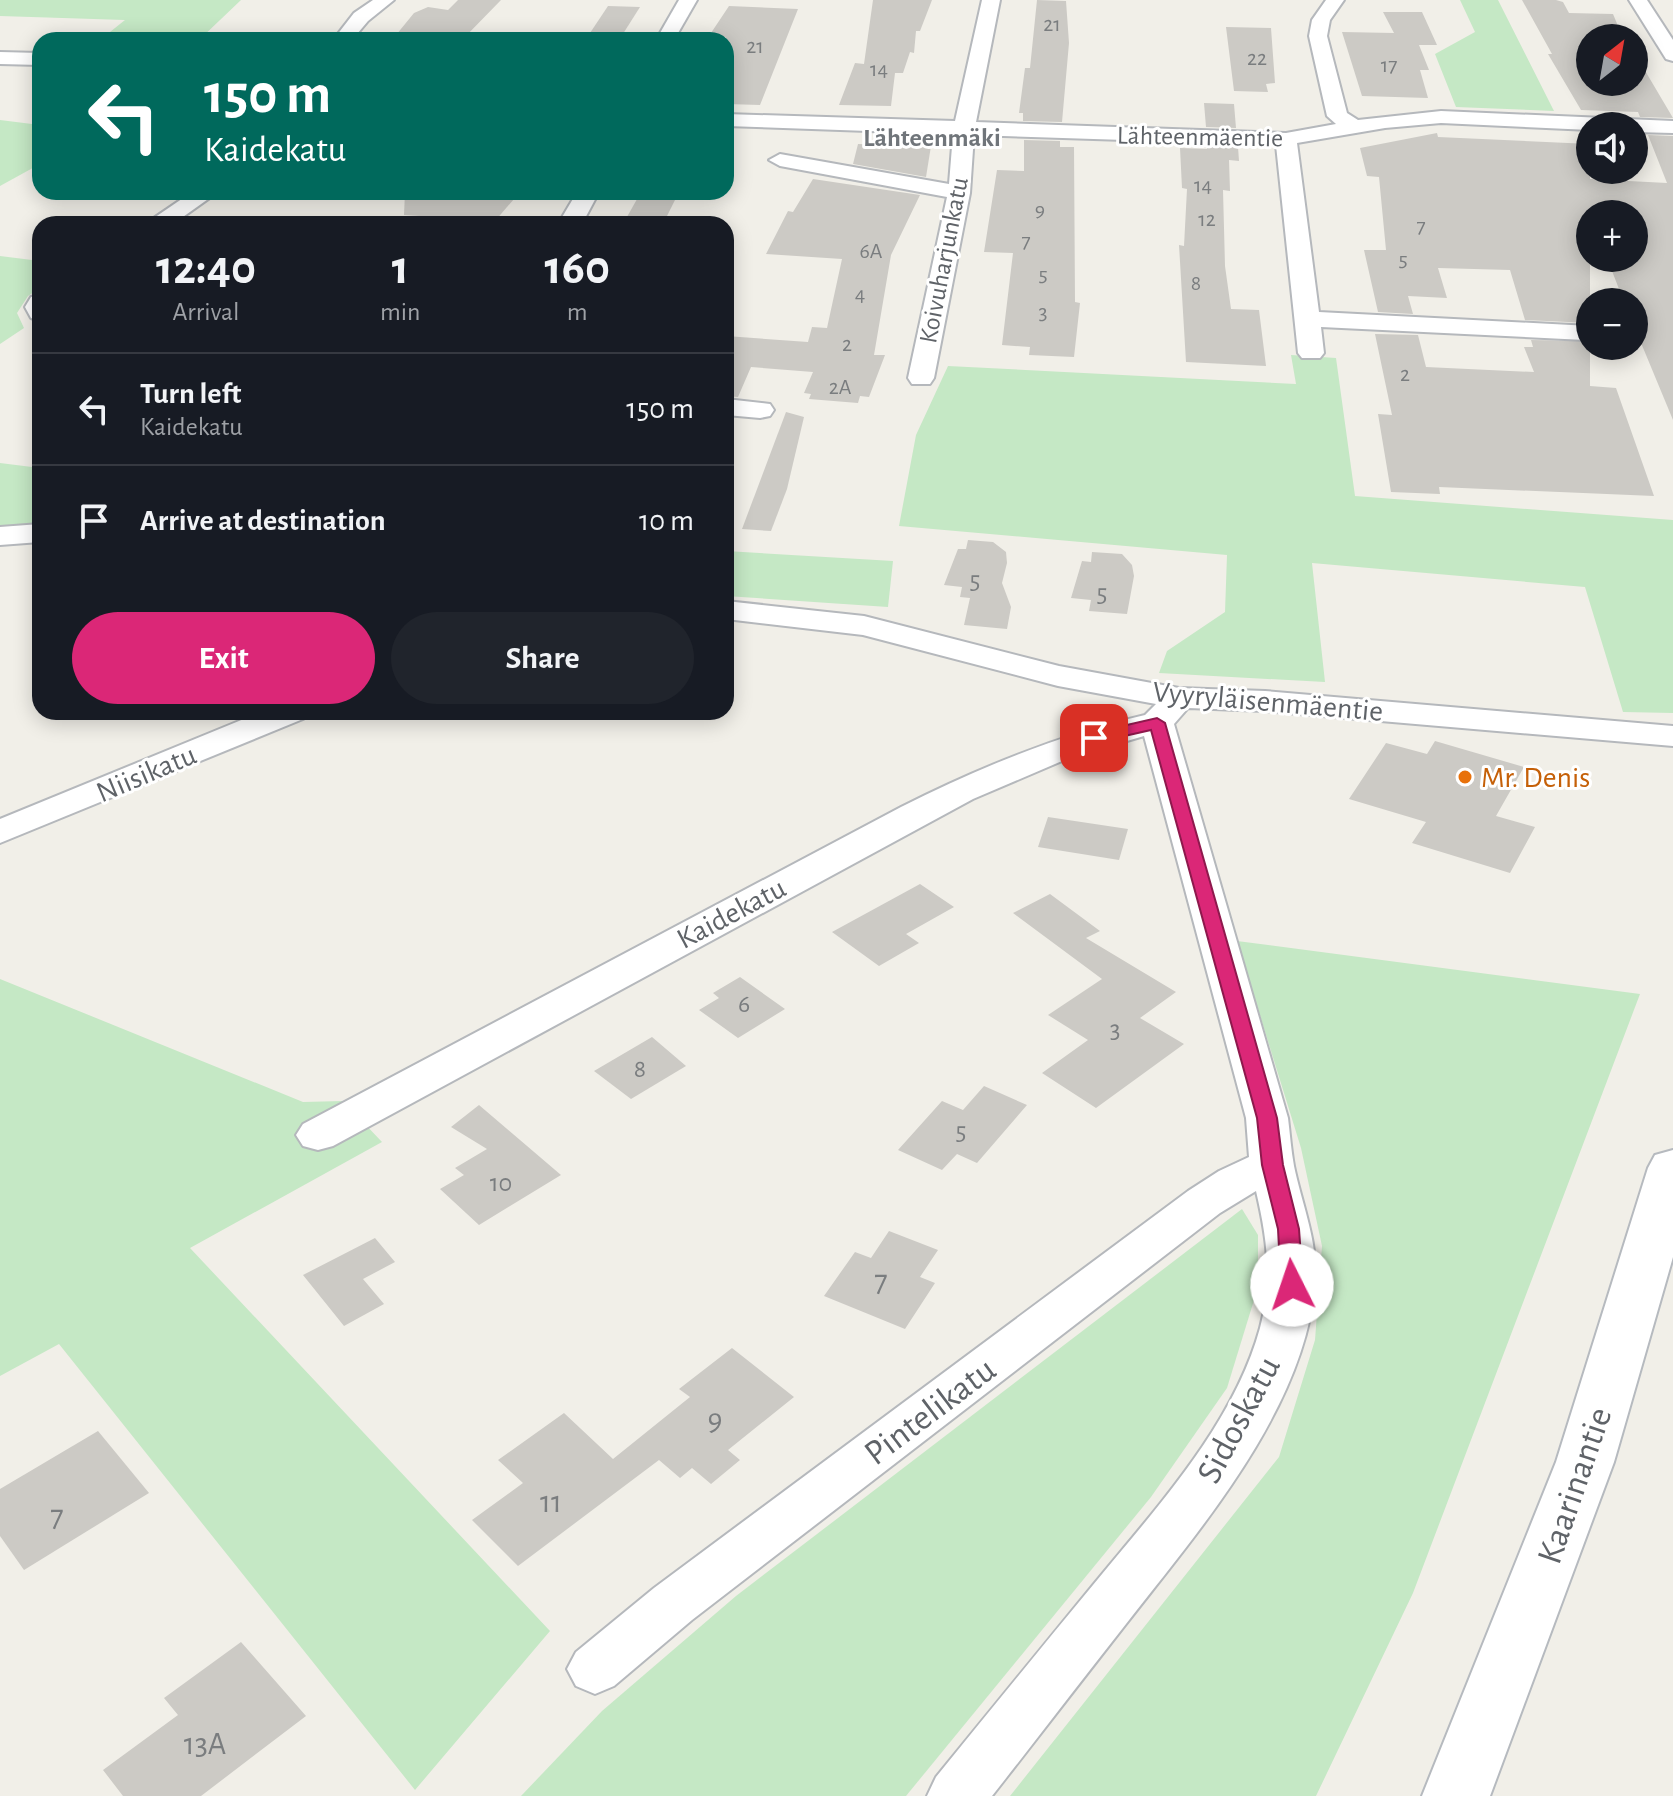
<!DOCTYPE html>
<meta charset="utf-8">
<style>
:root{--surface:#171b24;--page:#20242c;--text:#f1f3f6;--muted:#9ea1a6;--line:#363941;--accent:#db2777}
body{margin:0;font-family:"Alegreya Sans",sans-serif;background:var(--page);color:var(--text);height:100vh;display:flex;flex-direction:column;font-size:30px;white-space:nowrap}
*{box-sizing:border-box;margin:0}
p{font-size:26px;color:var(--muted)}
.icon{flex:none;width:44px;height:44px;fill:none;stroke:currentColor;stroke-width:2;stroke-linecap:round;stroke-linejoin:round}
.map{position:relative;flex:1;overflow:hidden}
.side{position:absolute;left:32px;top:216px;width:702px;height:504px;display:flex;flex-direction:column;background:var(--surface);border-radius:24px;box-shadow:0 4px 20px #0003}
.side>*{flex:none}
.top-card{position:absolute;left:32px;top:32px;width:702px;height:168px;border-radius:24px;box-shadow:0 4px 20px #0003;background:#00695c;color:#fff;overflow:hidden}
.needle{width:52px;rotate:31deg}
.buttons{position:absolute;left:1576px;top:24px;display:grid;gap:16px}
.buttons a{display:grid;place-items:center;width:72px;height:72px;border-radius:50%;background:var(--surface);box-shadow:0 4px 20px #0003;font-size:40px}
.pin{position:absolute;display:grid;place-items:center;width:68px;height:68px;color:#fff;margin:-34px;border-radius:16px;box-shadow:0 4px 12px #0006}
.me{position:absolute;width:88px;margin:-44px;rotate:356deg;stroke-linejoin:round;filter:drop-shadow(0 0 6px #0008)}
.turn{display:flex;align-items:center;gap:28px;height:168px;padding:0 40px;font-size:36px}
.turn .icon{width:104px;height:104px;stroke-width:2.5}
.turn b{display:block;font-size:56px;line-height:68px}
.eta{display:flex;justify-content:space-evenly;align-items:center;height:136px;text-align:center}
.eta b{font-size:48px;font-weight:700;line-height:56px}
.cta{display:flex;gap:16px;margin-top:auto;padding:16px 40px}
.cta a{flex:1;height:92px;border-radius:48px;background:var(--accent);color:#fff;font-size:32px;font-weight:700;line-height:92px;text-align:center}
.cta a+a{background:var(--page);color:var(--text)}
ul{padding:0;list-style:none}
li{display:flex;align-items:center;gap:24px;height:112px;padding:0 40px;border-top:2px solid var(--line)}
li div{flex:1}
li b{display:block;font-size:30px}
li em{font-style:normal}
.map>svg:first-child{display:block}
.green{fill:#c5e8c5}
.building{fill:#cccac5}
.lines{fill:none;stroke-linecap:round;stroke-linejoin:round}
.street-casing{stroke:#b5b8bc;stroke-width:4}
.secondary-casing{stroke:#b6babf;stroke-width:4}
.street{fill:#fff;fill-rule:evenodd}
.secondary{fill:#fff;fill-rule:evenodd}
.route{fill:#db2777;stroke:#8e194d;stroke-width:2}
.food-dot{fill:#e8710a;stroke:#fff;stroke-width:3}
.labels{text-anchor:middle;stroke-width:6;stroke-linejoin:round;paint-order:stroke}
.far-number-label{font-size:22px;fill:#7a7d7f}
.far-street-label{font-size:26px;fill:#5f6368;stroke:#fff}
.far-neighbourhood-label{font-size:26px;font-weight:bold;fill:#70757a;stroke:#fff}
.number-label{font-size:26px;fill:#7a7d7f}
.street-label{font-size:30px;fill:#5f6368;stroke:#fff}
.food-label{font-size:30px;fill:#c56008;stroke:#fff;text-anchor:start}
.near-number-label{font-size:32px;fill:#7a7d7f}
.near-street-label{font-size:36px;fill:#5f6368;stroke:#fff}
</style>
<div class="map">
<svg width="1673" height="1796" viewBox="0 0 1673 1796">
<rect width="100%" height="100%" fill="#f1efe8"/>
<g class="green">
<path d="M0,0h241l-42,40h-99l25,-20 -125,-4z"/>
<path d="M1460,0h38l56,111 -98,-4 -21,-53 40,-22z"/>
<path d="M0,120l40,5v39l-40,22z"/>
<path d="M0,256l40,5v27l-12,8 -11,17 7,15 -24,16z"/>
<path d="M1291,355l45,3 19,138 318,24v193l-50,-1 -38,-125 -273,-24 13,119 -166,-9 8,-22 58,-39 2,-57 -328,-29 17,-91 32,-69 348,18z"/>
<path d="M0,463l40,5v56l-40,3z"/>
<path d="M726,551l167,10 -5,46 -162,-11z"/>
<path d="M1237,941l403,53 -227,599 -97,203h-306l269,-339 36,-117 7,-94 -21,-98z"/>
<path d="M0,979l303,123 40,-1 39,41 -192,106 360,383 -135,159 -356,-446 -59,32z"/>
<path d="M1242,1209l16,26v52l-31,101 -76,109 -245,299h-385l81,-85 134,-115z"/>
</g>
<g class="building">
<path d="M458,0h43l-39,40h-70l22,-27 14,-6 20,3z"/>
<path d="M873,0h59l-12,31h-4l-2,22 -4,-1 -7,21h-8l-4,33 -52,-1 16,-42 9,1z"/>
<path d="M1037,0l29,1 3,42 -7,79 -39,-1v-8h-4l6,-45h5z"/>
<path d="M1522,0h34l7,2 6,11 44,1 10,24h-33v44h44v-30l39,66 -33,-1 -2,-5 -57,-2 -33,-56h4z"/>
<path d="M608,6l32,1 -19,30 -33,-1z"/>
<path d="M729,6l69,3 -38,96 -34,-1v-67l-17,-1z"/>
<path d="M1383,12h39l15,33h-18l10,25h-9l8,28 -66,-2 -20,-64 52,1z"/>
<path d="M1226,27l45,1 4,55 -9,1 2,8 -34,-1z"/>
<path d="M1204,103l30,1 2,24 -30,-1z"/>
<path d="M1437,133l1,4 152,7v35l77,4 -19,-48 25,1v284l-39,-94v-24h-10l-17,-44h27v-44h-44v109l-65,-3 -15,-50 -72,-2 9,30 -39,-2 5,18 -35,-2 -14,-62h22l-7,-73 -12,-1 -7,-28z"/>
<path d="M1024,140l36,1v6h14l1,155 5,1 -6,54 -45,-2 1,-8 -28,-2 11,-92 -29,-1 13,-82 27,1z"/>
<path d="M858,144l73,2 -5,31 -73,-13z"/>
<path d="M1207,146l31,1 1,14 -10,-1 1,31 -7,-1 2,76 6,43 28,1 7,56 -80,-4 -7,-117 5,1 3,-57 -5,-1 -2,-40 27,1z"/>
<path d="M813,179l107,16 -29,60 -17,100h11l-16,42 -9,-1 -2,7 -49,-4 2,-5 -7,-1 9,-21 -62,-5 -13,30 -12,-1v-60l82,6 4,-15 15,1 15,-69 -76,-5 22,-43 5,1z"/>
<path d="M405,192h115l-25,29 -91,-6z"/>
<path d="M641,192h38l-16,32h-40z"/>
<path d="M1375,334l43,1 8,32 108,5 -10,-25h9l-2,-7 59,1v45l26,2 38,108 -215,-9 1,7 -49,-2 -13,-78 14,1z"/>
<path d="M786,412l18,5 -17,72 -16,42 -29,-2z"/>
<path d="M968,540l25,2 13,10 1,11 -5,20 9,24 -4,22 -43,-4 6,-27 -10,-1 2,-10 -18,-2 14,-36h8z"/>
<path d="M1092,552l30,2 10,11 2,11 -7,38 -38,-3 2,-11 -20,-2 11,-37 9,1z"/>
<path d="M1435,741l89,26 -28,49 39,11 -25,46 -98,-30 14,-21 -77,-23 37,-56 41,11z"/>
<path d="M1048,817l80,12 -9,31 -81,-13z"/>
<path d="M920,884l34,23 -48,27 13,9 -40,23 -47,-34z"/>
<path d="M1050,894l50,37 -14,7 90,54 -36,26 44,26 -88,64 -54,-35 46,-33 -40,-25 54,-36 -89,-66z"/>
<path d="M740,977l45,32 -47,29 -39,-28 20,-12 -6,-5z"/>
<path d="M652,1037l34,29 -55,33 -37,-28z"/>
<path d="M984,1086l43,19 -50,58 -20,-9 -15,16 -44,-20 44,-49 21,9z"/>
<path d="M479,1105l82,70 -82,50 -39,-36 24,-14 -9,-7 32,-19 -36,-22z"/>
<path d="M889,1231l49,19 -18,27 15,6 -30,46 -81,-33 31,-44 16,6z"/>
<path d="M375,1238l20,24 -32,17 21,25 -40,22 -41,-51z"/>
<path d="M732,1348l62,49 -66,53 12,10 -29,24 -19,-16 -12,10 -21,-18 -141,106 -46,-46 51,-37 -25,-23 66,-47 49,46 77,-62 -11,-8z"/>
<path d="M98,1431l51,62 -125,77 -24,-34v-47z"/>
<path d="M241,1642l65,74 -105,80h-78l-20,-26 75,-55 -14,-17z"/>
</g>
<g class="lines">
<g class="street-casing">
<g id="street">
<path d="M373,0h21l-26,21 -16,19h-19l21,-27z"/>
<path d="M679,0h18l-23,40h-18z"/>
<path d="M982,0h18l-24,122 310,11 50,-9 -9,-8 -18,-80 3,-16 14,-20h18l-14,20 -3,16 20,77 11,7 83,-9 232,10v12l-39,-1v-6h-44v4l-149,-7 -56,5 -88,15 22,169 271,14v12l-5,2 -264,-13 3,26 -4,5h-18l-4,-5 -22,-208 -302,-10 -4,58 -36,185 -4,6h-18l-4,-6 39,-181 -167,-31 -11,-6 11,-6 169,30 4,-50 -227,-8v-12l229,7z"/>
<path d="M1629,0h18l26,40v21l-7,-2z"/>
<path d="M0,52l40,1v12l-40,-1z"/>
<path d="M192,192h26l-45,32h-28z"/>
<path d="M577,192h22l-17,32h-24z"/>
<path d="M40,295v26l-9,-3 -6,-11 6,-10z"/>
<path d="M726,399l44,5 4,6 -4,6 -10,2 -34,-3z"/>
<path d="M40,524v18l-40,3v-18z"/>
<path d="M726,601l138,15 195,50 120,22 86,3 408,35v20l-408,-35 -77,-3 -14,16 114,394c2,16 3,32 6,48 8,39 25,78 21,119 -11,125 -115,244 -189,339 -45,57 -89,115 -134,172h-65l9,-19c52,-64 104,-128 157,-192 63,-77 140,-159 167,-257 13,-48 7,-90 -4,-137l-36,22 -528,407 -78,66 -19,8 -19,-8 -9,-17 9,-17 78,-64 534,-397 31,-20 30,-14 -3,-39 -102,-382 -75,22 -96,41 -640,347 -15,4 -15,-4 -7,-11 7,-11 598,-317c79,-40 158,-72 244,-92l11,-11 -98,-18 -195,-51 -137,-16z"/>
<path d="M261,712h47l-5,7 -303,124v-24z"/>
</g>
</g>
<g class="secondary-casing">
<path id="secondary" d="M1673,1150v107l-59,205 -124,334h-68l134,-334 92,-294 7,-13z"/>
</g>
<use href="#street" class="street"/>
<use href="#secondary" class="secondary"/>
</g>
<path class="route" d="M1157,718l8,5 112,395 6,47 16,64 4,56 -3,6 -8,2 -8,-2 -3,-6 -3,-56 -16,-64 -5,-47 -106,-388 -57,13 -9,-5 3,-4z"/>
<circle class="food-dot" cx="1465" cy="777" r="8"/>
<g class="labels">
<g class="far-number-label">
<text x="1052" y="31">21</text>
<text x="755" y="53">21</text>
<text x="1257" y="65">22</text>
<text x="1389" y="72">17</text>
<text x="879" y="76">14</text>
<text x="1203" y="192">14</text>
<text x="1040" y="216">9</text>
<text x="1207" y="226">12</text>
<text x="1421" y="233">7</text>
<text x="1026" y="248">7</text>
<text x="871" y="258">6A</text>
<text x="1403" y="266">5</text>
<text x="1043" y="281">5</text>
<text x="1196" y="290">8</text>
<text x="860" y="301">4</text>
<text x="1043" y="319">3</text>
<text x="847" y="351">2</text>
<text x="1405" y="381">2</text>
<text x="840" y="394">2A</text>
</g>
<g class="far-street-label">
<text transform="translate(1200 136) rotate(1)" y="9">Lähteenmäentie</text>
<text transform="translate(943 260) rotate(-79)" y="9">Koivuharjunkatu</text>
</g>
<g class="far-neighbourhood-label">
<text x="932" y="146">Lähteenmäki</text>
</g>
<g class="number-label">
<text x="975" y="588">5</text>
<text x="1102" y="601">5</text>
<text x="744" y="1012">6</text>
<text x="1115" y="1038">3</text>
<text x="640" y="1077">8</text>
<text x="961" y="1139">5</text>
<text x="501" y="1191">10</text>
</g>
<g class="street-label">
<text transform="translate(1268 701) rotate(5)" y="10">Vyyryläisenmäentie</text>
<text transform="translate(146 773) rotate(-23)" y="10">Niisikatu</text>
<text transform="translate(731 913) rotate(-28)" y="10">Kaidekatu</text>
</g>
<g class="food-label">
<text x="1481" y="787">Mr. Denis</text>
</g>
<g class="near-number-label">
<text x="881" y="1291">7</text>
<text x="715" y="1430">9</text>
<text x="551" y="1512">11</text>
<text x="57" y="1526">7</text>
<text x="205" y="1754">13A</text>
</g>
<g class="near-street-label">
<text transform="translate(929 1410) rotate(-37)" y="13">Pintelikatu</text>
<text transform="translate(1237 1419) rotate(-62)" y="13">Sidoskatu</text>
<text transform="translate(1573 1485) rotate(-71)" y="13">Kaarinantie</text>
</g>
</g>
</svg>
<div class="buttons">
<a><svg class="needle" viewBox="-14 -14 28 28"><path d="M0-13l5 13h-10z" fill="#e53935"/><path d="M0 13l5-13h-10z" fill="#9ea1a6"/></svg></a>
<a><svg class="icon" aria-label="sound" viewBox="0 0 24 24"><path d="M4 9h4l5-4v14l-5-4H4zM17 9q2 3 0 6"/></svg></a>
<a>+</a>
<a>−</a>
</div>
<div class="pin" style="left:1094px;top:738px;background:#d93025"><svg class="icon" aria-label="arrive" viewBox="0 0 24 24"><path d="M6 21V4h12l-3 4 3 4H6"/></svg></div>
<svg class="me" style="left:1292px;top:1285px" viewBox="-20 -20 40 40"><circle r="19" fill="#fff"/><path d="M0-13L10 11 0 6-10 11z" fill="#db2777"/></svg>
<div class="top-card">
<div class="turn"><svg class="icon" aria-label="left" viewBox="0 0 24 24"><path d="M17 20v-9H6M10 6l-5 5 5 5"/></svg><div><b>150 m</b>Kaidekatu</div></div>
</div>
<section class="side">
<div class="eta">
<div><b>12:40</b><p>Arrival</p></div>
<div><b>1</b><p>min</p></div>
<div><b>160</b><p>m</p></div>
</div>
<ul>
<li><svg class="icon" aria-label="left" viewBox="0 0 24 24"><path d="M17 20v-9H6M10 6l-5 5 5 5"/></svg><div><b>Turn left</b><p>Kaidekatu</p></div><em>150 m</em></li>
<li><svg class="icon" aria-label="arrive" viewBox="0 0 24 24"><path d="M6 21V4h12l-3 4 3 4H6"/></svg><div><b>Arrive at destination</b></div><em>10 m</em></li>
</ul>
<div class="cta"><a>Exit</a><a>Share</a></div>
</section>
</div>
